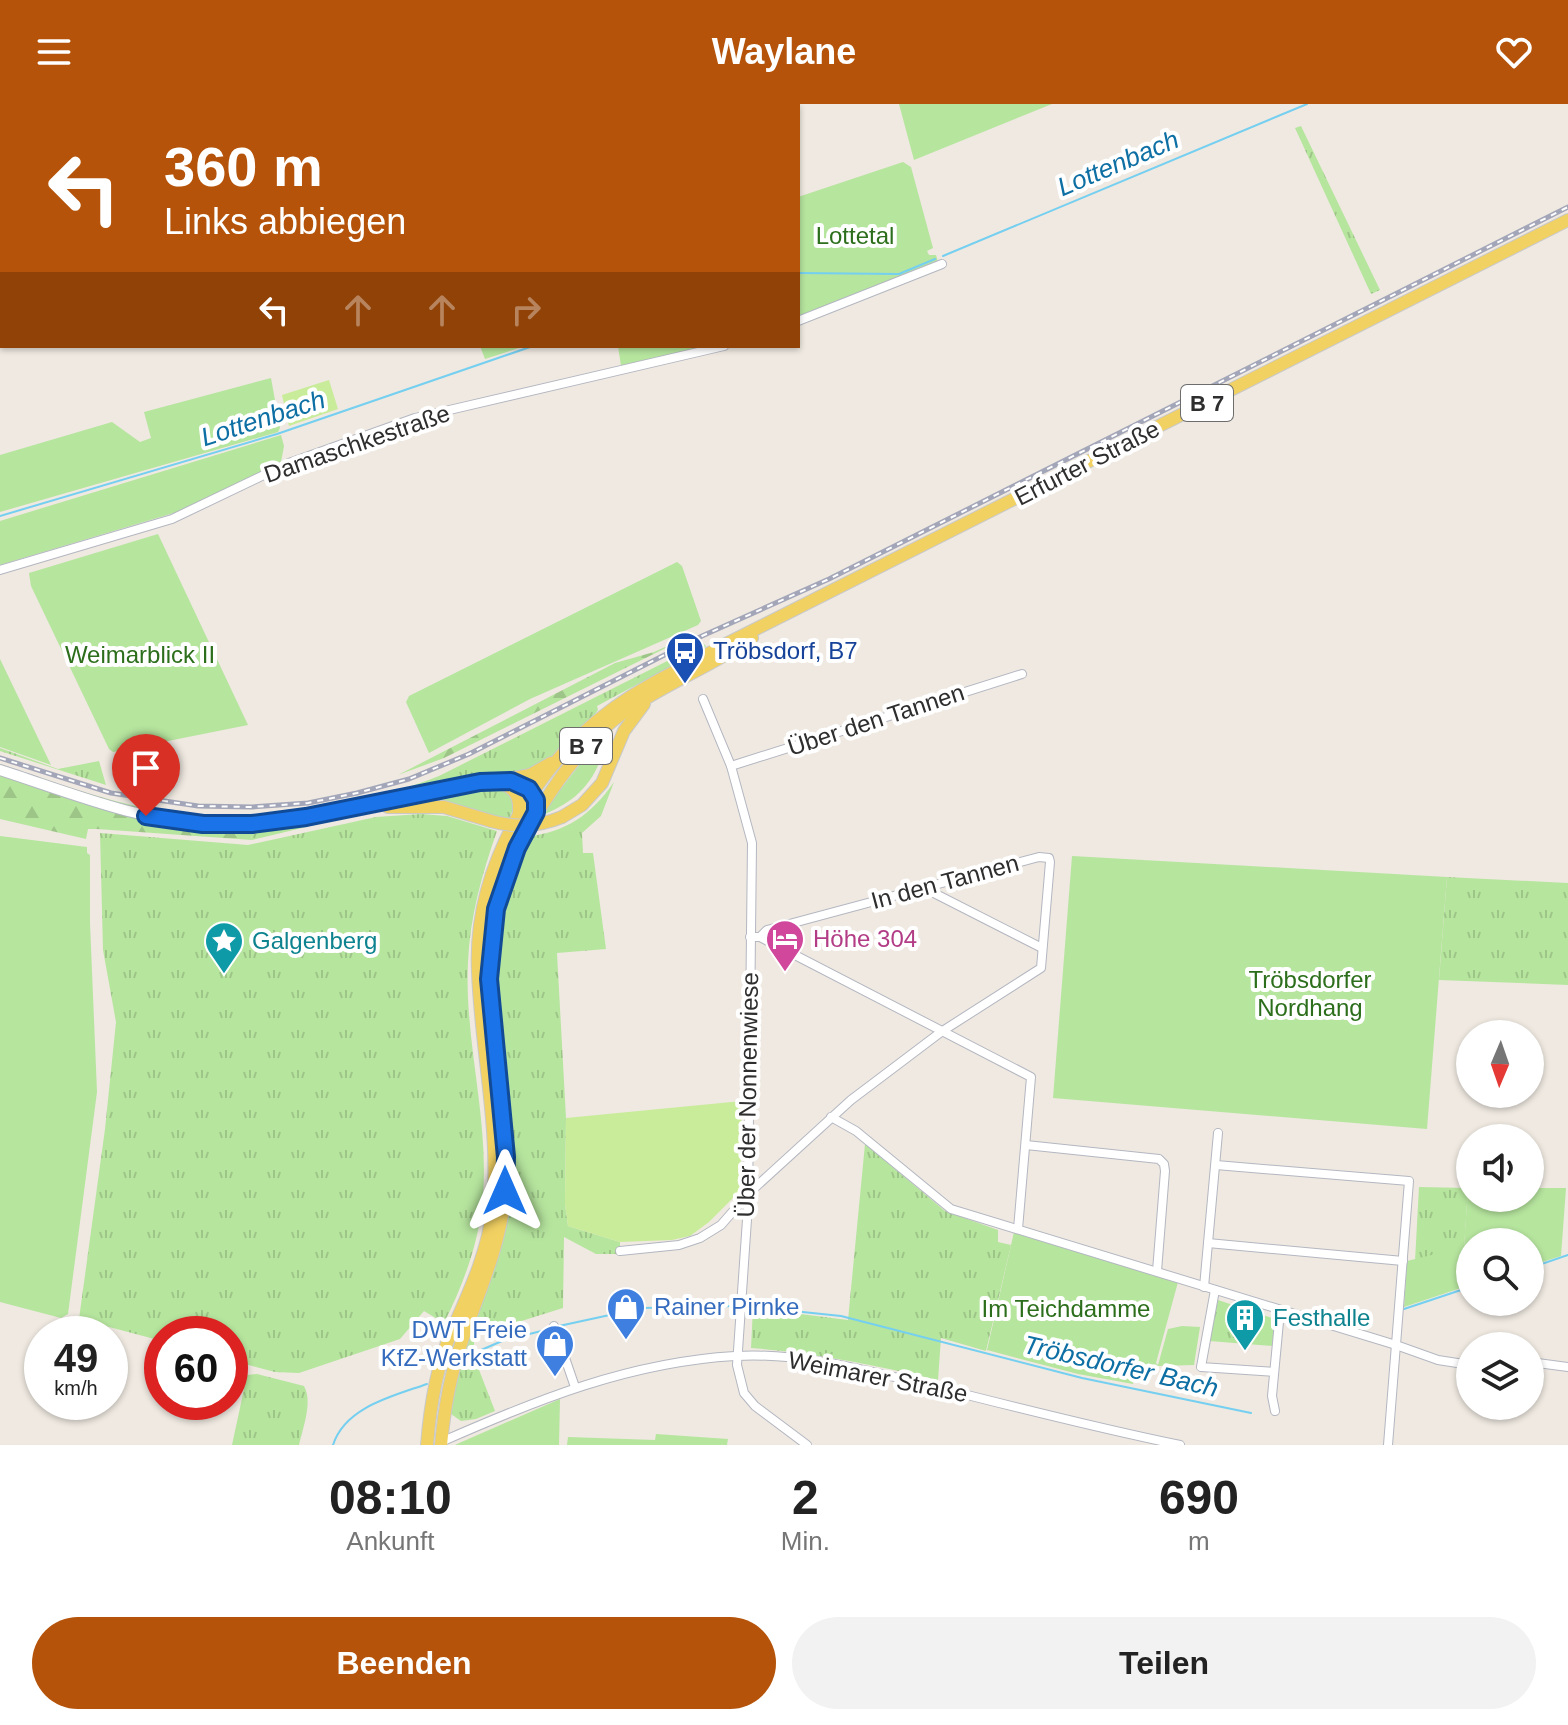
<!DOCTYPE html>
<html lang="de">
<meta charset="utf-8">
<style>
:root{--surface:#fff;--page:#f2f2f2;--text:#222;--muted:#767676;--accent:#b45309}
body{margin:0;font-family:Helvetica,sans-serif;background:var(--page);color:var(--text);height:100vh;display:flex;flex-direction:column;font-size:30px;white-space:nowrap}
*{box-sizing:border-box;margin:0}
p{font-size:26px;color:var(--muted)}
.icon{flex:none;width:44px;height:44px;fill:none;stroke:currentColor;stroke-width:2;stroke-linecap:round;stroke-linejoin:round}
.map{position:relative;height:1341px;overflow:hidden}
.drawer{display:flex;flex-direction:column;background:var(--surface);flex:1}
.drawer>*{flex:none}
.top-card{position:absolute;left:0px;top:0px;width:800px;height:244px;box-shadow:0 2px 6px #0004;background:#b45309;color:#fff;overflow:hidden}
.needle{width:52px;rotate:182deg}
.fabs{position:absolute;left:1456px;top:916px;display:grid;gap:16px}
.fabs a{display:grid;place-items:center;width:88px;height:88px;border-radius:50%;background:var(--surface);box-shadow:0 2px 6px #0004;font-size:40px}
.speed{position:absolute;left:24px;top:1212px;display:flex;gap:16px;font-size:40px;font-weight:700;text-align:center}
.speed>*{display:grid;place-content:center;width:104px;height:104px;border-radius:50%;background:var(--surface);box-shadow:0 2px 6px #0004;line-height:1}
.speed small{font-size:20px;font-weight:400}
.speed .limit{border:12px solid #d22;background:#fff;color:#111}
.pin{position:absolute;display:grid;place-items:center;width:68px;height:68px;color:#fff;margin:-82px -34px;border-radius:50% 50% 50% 0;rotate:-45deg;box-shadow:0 0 8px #0007}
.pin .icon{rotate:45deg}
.me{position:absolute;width:88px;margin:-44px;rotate:0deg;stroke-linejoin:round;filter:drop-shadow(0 0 6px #0008)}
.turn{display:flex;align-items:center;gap:28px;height:168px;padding:0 32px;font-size:36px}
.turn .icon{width:104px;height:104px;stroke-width:2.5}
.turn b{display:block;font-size:56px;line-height:68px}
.lanes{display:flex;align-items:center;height:76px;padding:0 32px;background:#0003;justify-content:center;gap:40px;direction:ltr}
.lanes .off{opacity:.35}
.eta{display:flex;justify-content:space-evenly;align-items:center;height:136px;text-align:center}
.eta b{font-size:48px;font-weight:700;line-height:56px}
.action{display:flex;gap:16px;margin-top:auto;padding:16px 32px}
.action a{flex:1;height:92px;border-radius:48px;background:var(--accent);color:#fff;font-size:32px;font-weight:700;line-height:92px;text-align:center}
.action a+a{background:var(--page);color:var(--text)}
header{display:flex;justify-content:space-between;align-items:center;height:104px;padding:0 32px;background:var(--accent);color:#fff;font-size:36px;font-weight:700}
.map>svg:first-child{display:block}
.grass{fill:url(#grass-tufts)}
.forest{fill:url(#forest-firs)}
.park{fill:#b6e59e}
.pitch{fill:#c9ec9a}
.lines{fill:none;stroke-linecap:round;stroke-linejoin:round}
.stream{stroke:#75cff0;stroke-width:2}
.minor-casing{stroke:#b4b7c1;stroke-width:10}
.tertiary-casing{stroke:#b4b7c1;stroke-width:12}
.primary-casing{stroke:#c9c9c9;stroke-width:14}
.minor{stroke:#fff;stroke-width:8}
.tertiary{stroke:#fff;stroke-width:10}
.primary{stroke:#f2d163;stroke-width:12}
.rail-casing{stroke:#a3a6b8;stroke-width:5}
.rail{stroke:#fff;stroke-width:2;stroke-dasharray:6;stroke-linecap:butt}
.primary-bridge-casing{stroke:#c9c9c9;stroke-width:14;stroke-linecap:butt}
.primary-bridge{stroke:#f2d163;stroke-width:12}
.route-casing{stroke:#114b97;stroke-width:20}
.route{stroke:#1a73e8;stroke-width:14}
.labels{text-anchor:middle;stroke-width:8;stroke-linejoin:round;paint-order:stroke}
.shield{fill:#fff;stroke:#6d6d6d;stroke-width:2}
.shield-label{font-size:22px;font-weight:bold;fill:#2e2e2e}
.park-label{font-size:24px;fill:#2c6e1b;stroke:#fff}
.street-label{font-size:24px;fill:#2e2e2e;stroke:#fff}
.transit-label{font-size:24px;fill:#164399;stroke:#fff;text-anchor:start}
.hotel-label{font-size:24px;fill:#b23c85;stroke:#fff;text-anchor:start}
.culture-label{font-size:24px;fill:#0d838f;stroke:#fff;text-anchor:start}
.shop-label{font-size:24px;fill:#366cbe;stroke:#fff;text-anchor:start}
.water-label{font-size:26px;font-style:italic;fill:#0d6fa3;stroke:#fff}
</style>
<header><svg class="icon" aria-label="menu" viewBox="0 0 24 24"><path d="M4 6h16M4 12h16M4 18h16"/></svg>Waylane<svg class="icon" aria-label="heart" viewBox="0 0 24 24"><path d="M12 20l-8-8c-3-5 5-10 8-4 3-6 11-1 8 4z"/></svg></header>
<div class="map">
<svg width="1568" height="1341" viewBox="0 0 1568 1341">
<defs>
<pattern id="grass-tufts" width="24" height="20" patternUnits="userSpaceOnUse" patternTransform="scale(2)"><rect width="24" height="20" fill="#b6e59e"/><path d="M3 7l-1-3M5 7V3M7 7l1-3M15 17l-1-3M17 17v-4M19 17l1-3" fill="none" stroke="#9dc588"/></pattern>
<pattern id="forest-firs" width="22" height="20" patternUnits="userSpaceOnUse" patternTransform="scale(2)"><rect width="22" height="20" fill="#b6e59e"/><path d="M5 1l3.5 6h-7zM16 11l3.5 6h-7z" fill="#9dc588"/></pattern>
</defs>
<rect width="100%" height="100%" fill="#efe9e1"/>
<g class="grass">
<path d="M1301,22l79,164 -9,4 -76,-166z"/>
<path d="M703,539l3,3 -1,2 -108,58 1,4c-13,17 -32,40 -51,51 -28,16 -58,15 -88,21 -78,16 -180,48 -259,38 -69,-9 -134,-33 -200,-54v-2c50,16 100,36 152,45 94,18 198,2 287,-33z"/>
<path d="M613,627c-7,10 -8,20 -13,30 -12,30 -32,44 -60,55l57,-74z"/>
<path d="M0,644l58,21 41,-8 7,24 -106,-34z"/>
<path d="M614,678l-13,34 -19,17 1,20h10l13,96 -49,4 9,165 -1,86 3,22 52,16v12h-24l-32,-17 -1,71 -89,28v21l21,54 -19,8 -15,2 -10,-7v-6l13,-63 27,-69 8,-233 -4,-73 6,-64 24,-69c42,-5 66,-22 89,-55z"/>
<path d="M489,683l20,6 5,14 -4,10 -4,3 -80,-17v-5z"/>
<path d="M421,710l26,2 50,15c-15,43 -27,85 -29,131 -4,78 21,155 15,233 -3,45 -19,88 -39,128l-20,-12 -24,28 -101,34 -24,-1 -45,-12v-26h-68v7l-83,-22 26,-190 11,-107 -13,-72 -3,-117 148,12 128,-28z"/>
<path d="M326,713h22l-96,23 -2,-10z"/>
<path d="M1447,773l121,6v102l-129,-5z"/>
<path d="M865,1040l80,67 53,19v12l13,3 -25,106 -45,-13 -3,42c-63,-15 -123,-27 -187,-32l2,-40 95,12z"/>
<path d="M1419,1083l49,1 -4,60 -49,13z"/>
<path d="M1218,1196l57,19 -3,27 -63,-5z"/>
<path d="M257,1270l47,12c9,16 -1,41 -5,59h-67l15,-70z"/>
</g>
<g class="forest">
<path d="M698,528l-254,126 -46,17 217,-112 39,-11z"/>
<path d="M0,670l109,37 44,11 97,8 2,10 -155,-11h-9l-2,10 -86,-20z"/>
</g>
<g class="park">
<path d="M899,0h153l-138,56z"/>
<path d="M903,58l8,5 22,81 -6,3 2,4h7l2,7 -140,54v-119z"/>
<path d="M480,242h45l-40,13z"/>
<path d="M618,242h89l-86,20z"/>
<path d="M271,274l9,50 -2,4 -278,80v-57l112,-33 28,20 11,-4 -7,-26z"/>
<path d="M281,331l3,11 -3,16 -94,47 -187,56v-44z"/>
<path d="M158,430l90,191 -135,27 -4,-3 -78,-163 -2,-13z"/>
<path d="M677,458l5,4 19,55 -3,4 -168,74 -101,54 -23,-51 3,-6z"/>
<path d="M0,555l51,106 -51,-18z"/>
<path d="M0,732l87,11v6l3,2v68l7,169 -29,222 -7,4 -61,-16z"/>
<path d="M1072,752l375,21 -20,252 -374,-31z"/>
<path d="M1468,1084h2v10h60v-10h36l-5,68 -31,10v-24h-60v43l-66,22 3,-46 57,-14z"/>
<path d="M1014,1128l164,50 -22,81 2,2 10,-36 14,-3 18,1 -6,38 -36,1 -2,5h-4l-3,6 -14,-3 -2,10 -55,-10 -91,-24z"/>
<path d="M560,1295l-1,46h-104l2,-1z"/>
<path d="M656,1330l72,5 -1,6h-160l1,-8 87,3z"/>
</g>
<g class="pitch">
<path d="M329,276l9,29 -49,17 -7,-31z"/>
<path d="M742,997l-2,90 -31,31 -19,14 -18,4 -52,2 -52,-16 -3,-22 1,-86z"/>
</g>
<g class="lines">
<g class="stream">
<path d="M943,152l364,-152"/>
<path d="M798,169l101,1 36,-15"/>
<path d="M0,412l277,-82 256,-88"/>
<path d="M1530,1164l38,-13"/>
<path d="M745,1202l96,10 241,62 169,35"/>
<path d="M1404,1205l66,-22"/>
<path d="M559,1222l83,-18 96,-2"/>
<path d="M465,1253l37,-16 47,-12"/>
<path d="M333,1341c12,-38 60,-49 94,-61"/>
</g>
<g class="minor-casing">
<g id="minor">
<path d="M798,217l144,-57"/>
<path d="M0,466l172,-51 117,-56 126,-45 309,-72"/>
<path d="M703,595l28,67 21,77 -4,362 -11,160 7,28 11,13 52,39"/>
<path d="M731,662l291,-92"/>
<path d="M922,783l120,61"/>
<path d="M760,833l271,140 -13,152"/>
<path d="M831,1013l25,14 95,78 445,136 42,15 32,5"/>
<path d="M1026,1041l133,14 5,5 1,7 -8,100"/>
<path d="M1216,1061l193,16 -21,264"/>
<path d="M1208,1139l195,18"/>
<path d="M620,1147l59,-6 21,-7 21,-13 28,-32 102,-93 90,-68 100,-64 9,-106 -1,-4 -10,-1 -272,73 -7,7h-10"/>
<path d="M1204,1183l14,-154"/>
<path d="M1215,1186l-14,77 73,5"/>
<path d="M554,1222l21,61"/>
<path d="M1530,1258l38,5"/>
<path d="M1275,1307l-3,-15 8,-85"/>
<path d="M441,1338c95,-42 189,-80 294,-86 67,-4 133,15 197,30 82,21 165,42 248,59"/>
</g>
</g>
<g class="tertiary-casing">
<path id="tertiary" d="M0,666c71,23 140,52 216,55 43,2 86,-7 129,-15"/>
</g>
<g class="primary-casing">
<g id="primary">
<path d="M509,675l21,-4 21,-12"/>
<path d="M501,679c16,6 19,15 18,32"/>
<path d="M388,703h56l47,14"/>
<path d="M345,706l139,-28h32l13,7 6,10"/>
<path d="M562,713l20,-12 20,-22 22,-52 20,-27"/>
<path d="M427,1341c3,-38 9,-77 24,-112 18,-41 37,-80 42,-126 7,-78 -12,-156 -15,-235 -5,-101 55,-206 136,-264 34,-25 74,-42 110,-63l844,-425"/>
<path d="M441,1341c3,-34 9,-69 20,-101 17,-51 39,-96 44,-150 6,-70 -13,-142 -15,-212 -3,-75 26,-142 69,-202 19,-26 40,-51 67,-69 40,-28 86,-45 126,-73"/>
</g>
</g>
<use href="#minor" class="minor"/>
<use href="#tertiary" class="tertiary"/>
<use href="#primary" class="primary"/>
<g class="rail-casing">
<path id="rail" d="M0,654l111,35 87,13 54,1 56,-4 49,-10 52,-14 60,-25 233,-118 127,-57 739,-372"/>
</g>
<use href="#rail" class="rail"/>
<g class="primary-bridge-casing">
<path id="primary-bridge" d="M491,717c24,7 47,6 71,-4"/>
</g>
<use href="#primary-bridge" class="primary-bridge"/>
</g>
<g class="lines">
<g class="route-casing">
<path id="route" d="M146,712l57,8h49l54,-7 174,-35 31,-1 18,8 7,11v12l-19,36 -21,61 -7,70 17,178 -1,34"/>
</g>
<use href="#route" class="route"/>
</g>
<defs>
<g id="bus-pin" transform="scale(2)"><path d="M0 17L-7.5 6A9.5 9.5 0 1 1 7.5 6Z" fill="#1a4fb4" stroke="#fff"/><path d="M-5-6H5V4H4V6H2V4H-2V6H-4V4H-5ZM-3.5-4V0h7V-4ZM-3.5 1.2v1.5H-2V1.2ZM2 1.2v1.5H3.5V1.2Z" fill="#fff"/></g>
<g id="hotel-pin" transform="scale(2)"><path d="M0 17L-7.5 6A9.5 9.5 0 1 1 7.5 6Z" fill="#d1479c" stroke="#fff"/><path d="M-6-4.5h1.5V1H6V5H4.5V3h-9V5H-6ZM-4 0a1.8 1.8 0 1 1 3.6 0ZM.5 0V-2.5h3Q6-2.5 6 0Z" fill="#fff"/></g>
<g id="sight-pin" transform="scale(2)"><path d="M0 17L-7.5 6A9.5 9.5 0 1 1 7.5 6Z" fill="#0f9aa8" stroke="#fff"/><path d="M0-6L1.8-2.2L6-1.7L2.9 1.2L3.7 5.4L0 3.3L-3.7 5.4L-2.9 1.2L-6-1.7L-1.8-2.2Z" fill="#fff"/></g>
<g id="shop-pin" transform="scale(2)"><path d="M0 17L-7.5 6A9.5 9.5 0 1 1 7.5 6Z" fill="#3f7fe0" stroke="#fff"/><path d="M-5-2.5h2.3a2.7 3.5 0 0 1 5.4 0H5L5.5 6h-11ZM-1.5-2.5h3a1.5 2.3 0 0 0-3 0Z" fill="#fff"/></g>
<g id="building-pin" transform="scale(2)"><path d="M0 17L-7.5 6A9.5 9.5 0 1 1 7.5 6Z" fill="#0f9aa8" stroke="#fff"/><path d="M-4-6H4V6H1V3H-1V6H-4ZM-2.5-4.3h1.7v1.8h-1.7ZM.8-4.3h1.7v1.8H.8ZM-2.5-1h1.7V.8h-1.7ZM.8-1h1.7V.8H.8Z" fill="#fff"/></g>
</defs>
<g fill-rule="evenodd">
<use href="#bus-pin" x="685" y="547"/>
<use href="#hotel-pin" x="785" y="835"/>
<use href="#sight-pin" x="224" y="837"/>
<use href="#shop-pin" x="626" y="1203"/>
<use href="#building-pin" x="1245" y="1214"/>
<use href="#shop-pin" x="555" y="1240"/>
</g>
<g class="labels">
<g class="shield">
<rect x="1181" y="281" width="52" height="36" rx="6"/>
<rect x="560" y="624" width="52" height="36" rx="6"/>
</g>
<g class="shield-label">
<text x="1207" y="307">B 7</text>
<text x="586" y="650">B 7</text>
</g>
<g class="park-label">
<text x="855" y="140">Lottetal</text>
<text x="140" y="559">Weimarblick II</text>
<text x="1310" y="884">Tröbsdorfer<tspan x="1310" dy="28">Nordhang</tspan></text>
<text x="1066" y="1213">Im Teichdamme</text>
</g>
<g class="street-label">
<text transform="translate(357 340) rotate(-19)" y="8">Damaschkestraße</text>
<text transform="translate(1087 359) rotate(-27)" y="8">Erfurter Straße</text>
<text transform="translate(876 616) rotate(-18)" y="8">Über den Tannen</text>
<text transform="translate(945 778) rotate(-15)" y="8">In den Tannen</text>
<text transform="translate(748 991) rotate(-89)" y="8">Über der Nonnenwiese</text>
<text transform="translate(878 1273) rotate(11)" y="8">Weimarer Straße</text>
</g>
<g class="transit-label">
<text x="713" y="555">Tröbsdorf, B7</text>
</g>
<g class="hotel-label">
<text x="813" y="843">Höhe 304</text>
</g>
<g class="culture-label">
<text x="252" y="845">Galgenberg</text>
<text x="1273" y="1222">Festhalle</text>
</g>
<g class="shop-label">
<text x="654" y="1211">Rainer Pirnke</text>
<text x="527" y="1234" text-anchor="end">DWT Freie<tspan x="527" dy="28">KfZ-Werkstatt</tspan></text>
</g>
<g class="water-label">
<text transform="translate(1118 59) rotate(-23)" y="9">Lottenbach</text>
<text transform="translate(263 314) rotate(-18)" y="9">Lottenbach</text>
<text transform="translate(1121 1262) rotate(13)" y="9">Tröbsdorfer Bach</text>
</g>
</g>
</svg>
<div class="fabs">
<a><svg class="needle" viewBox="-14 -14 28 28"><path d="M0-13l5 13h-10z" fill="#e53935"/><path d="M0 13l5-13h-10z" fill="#767676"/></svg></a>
<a><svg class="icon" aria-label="sound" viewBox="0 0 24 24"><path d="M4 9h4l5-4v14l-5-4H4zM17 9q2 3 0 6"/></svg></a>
<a><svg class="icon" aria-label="search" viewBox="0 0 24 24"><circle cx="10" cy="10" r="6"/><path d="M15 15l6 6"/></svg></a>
<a><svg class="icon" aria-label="layers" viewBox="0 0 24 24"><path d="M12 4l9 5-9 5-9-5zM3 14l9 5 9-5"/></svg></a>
</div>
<div class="speed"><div>49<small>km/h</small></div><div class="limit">60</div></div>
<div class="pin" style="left:146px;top:712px;background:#d93025"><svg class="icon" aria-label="arrive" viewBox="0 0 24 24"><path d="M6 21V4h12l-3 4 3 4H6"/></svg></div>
<svg class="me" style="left:505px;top:1087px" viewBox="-20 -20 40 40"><path d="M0-17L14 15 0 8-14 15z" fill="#1a73e8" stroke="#fff" stroke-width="4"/></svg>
<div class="top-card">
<div class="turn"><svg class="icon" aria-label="left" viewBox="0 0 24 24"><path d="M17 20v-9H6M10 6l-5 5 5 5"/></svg><div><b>360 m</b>Links abbiegen</div></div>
<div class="lanes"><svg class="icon" aria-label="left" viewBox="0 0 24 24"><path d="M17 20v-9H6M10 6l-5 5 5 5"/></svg><svg class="icon off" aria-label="ahead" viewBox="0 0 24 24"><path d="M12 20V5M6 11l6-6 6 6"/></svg><svg class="icon off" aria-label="ahead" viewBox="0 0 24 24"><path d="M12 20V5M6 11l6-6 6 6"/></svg><svg class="icon off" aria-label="right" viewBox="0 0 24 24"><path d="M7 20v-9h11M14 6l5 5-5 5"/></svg></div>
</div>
</div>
<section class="drawer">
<div class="eta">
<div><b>08:10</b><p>Ankunft</p></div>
<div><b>2</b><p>Min.</p></div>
<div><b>690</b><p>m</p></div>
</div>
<div class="action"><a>Beenden</a><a>Teilen</a></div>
</section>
